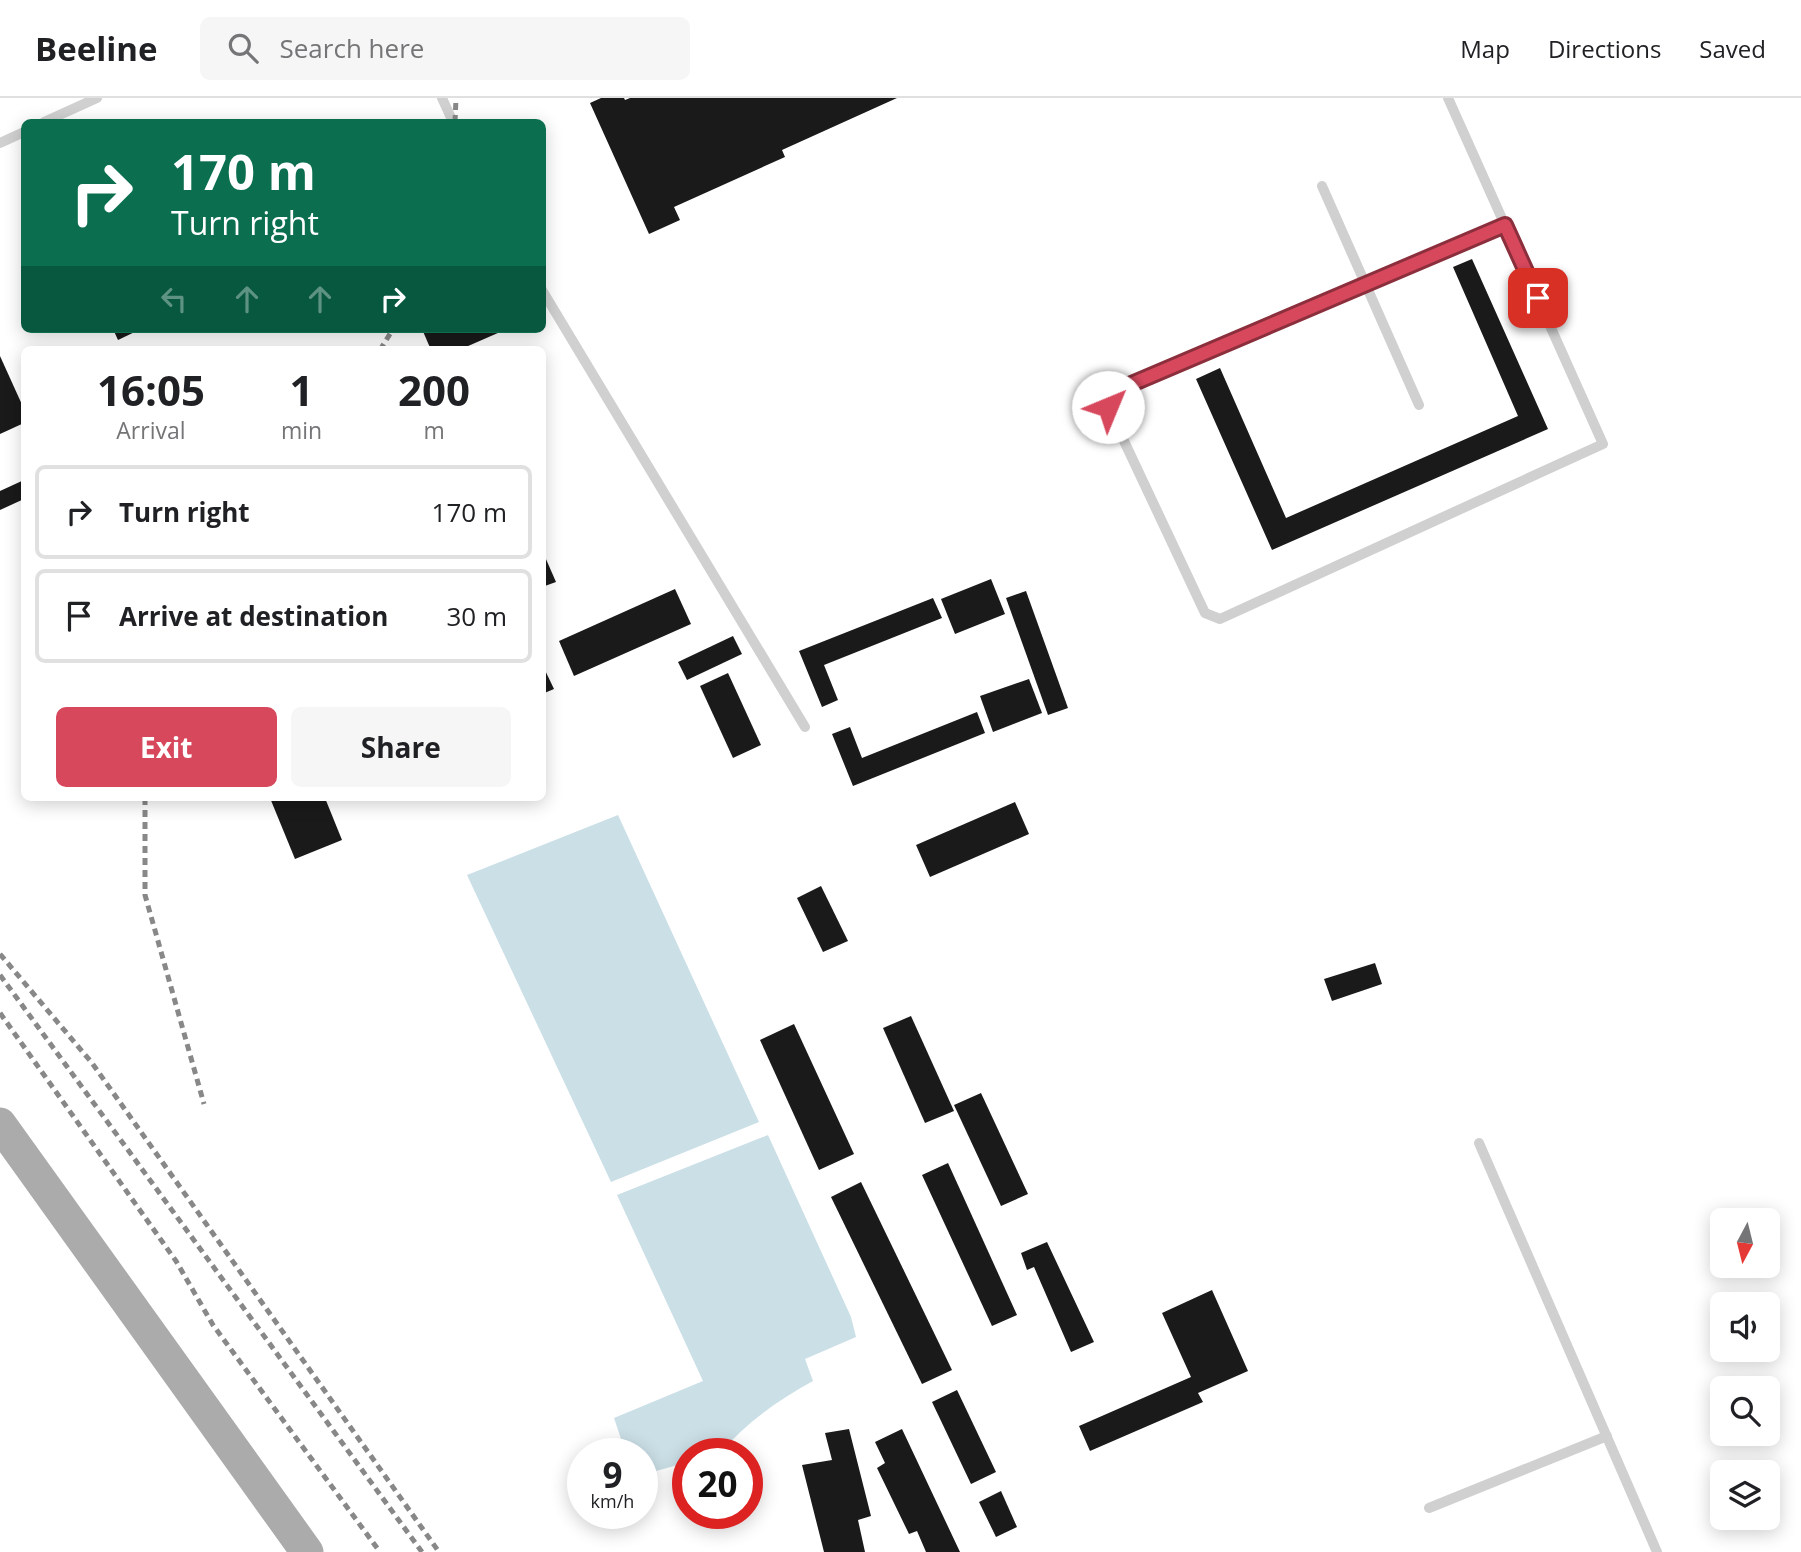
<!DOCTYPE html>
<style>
:root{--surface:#fff;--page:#f6f6f6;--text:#202124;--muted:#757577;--line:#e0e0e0;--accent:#d7485d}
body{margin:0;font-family:"Open Sans",sans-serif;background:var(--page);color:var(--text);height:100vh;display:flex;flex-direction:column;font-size:26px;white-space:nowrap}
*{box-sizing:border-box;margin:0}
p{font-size:23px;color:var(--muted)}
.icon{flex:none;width:38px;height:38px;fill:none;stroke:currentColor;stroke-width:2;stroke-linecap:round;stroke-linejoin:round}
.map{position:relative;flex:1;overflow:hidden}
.sheet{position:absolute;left:21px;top:248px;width:525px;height:455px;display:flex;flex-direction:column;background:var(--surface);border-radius:10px;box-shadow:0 4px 18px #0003}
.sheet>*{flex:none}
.top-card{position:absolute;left:21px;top:21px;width:525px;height:214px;border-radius:10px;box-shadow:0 4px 18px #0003;background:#0b6e4f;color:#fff;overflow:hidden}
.needle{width:46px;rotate:187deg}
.buttons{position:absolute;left:1710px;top:1110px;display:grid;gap:14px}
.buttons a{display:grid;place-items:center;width:70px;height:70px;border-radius:10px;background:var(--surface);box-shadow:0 4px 18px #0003;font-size:35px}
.speed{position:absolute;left:567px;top:1340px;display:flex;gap:14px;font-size:35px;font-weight:700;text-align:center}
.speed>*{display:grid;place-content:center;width:91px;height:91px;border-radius:50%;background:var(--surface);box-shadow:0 4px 18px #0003;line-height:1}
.speed small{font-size:18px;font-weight:400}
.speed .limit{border:10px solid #d22;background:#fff;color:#111}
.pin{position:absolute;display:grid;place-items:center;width:60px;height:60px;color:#fff;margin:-30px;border-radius:14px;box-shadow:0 4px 10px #0006}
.me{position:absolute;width:77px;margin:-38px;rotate:45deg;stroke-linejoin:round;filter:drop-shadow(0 0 5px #0008)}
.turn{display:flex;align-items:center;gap:24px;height:147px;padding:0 35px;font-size:32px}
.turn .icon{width:91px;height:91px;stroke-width:2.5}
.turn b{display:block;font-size:49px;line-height:60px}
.lanes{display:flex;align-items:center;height:66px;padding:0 35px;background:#0003;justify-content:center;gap:35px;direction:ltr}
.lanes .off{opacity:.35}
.eta{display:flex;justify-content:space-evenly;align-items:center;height:119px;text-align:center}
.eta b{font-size:42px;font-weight:700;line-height:49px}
.button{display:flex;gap:14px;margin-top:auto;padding:14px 35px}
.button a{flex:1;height:80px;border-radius:10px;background:var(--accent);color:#fff;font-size:28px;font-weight:700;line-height:80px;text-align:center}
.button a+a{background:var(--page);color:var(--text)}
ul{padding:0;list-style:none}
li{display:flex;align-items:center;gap:21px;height:94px;margin:0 14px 10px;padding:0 21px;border:4px solid var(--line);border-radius:10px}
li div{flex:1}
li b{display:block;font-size:26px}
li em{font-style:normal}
header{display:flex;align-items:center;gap:42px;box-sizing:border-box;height:98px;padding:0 35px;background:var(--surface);border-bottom:2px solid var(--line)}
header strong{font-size:33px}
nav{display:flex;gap:38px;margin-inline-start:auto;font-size:24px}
.search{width:490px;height:63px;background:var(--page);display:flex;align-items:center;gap:18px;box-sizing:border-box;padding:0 24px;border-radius:10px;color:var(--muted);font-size:26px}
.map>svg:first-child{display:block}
.water{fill:#cbdfe7}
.building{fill:#1a1a1a}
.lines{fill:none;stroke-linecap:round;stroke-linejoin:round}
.service{stroke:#d0d0d0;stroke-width:10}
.primary{stroke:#ababab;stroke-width:33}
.rail{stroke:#888;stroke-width:5;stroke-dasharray:7 5;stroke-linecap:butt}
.route-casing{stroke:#8c2f3c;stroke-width:18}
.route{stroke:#d7485d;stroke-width:12}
</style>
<header>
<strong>Beeline</strong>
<div class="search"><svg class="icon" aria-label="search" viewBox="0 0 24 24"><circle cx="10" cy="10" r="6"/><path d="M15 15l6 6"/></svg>Search here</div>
<nav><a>Map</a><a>Directions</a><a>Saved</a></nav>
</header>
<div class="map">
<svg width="1801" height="1454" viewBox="0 0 1801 1454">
<rect width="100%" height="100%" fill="#fff"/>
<g class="water">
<path d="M618,717l141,307 -148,60 -144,-307z"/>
<path d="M768,1037l83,182 5,20 -51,22 8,22c-35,19 -67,42 -93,72l-32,1v8l-46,13v-21h-16l-12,-36 89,-37 -86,-186z"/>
</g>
<g class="building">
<path d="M601,0h23l1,2 5,-2h267l-115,52 3,7 -111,50 6,13 -31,14 -59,-131z"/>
<path d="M1472,161l76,170 -276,121 -76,-171 24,-11 66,150 232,-102 -65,-149z"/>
<path d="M113,231h28l-23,11z"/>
<path d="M422,231h85l-48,21h-28z"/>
<path d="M0,258l24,53v14l-24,11z"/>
<path d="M24,382v19l-24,11v-19z"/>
<path d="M542,452l14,32 -14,5z"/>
<path d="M991,481l14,35 -50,20 -14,-35z"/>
<path d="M675,491l16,35 -117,52 -15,-35z"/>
<path d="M1026,493l42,117 -20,7 -42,-117z"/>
<path d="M933,500l9,20 -118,47 14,35 -16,7 -23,-56z"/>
<path d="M733,538l9,18 -55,26 -9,-18z"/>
<path d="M542,566l12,25 -12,5z"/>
<path d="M728,575l33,72 -28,13 -33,-72z"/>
<path d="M1029,581l13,34 -49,19 -13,-36z"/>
<path d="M977,614l8,21 -132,53 -21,-52 18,-7 12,31z"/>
<path d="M270,700h55l17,42 -47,19z"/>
<path d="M1015,704l14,32 -99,43 -14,-32z"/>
<path d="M821,788l27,55 -25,11 -26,-54z"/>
<path d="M1375,865l7,21 -50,17 -8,-22z"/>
<path d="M911,918l43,95 -29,12 -42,-95z"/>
<path d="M794,926l60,130 -35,16 -59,-130z"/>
<path d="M981,995l47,101 -27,12 -47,-101z"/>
<path d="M948,1065l69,152 -25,11 -70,-151z"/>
<path d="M861,1084l91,188 -30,14 -91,-187z"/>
<path d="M1047,1144l47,100 -23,10 -37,-85 -7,3 -6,-17z"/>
<path d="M1212,1192l36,81 -50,22 5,9 -113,49 -11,-25 112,-49 -29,-64z"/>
<path d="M957,1292l39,82 -25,12 -39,-82z"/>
<path d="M849,1331l22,87 -13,4 7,32h-41l-22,-87 30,-5 -7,-27z"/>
<path d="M902,1331l58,123h-34l-9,-21 -8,3 -32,-66 8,-5 -10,-21z"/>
<path d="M1001,1393l16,36 -21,10 -17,-35z"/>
</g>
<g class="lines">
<g class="service">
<path d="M442,0l11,24"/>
<path d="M1448,0l155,346 -383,175 -15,-6 -97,-206 7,-16 390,-166"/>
<path d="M44,24l53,-24"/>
<path d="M0,45l24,-11"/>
<path d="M1322,88l97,219"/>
<path d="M542,192l263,437"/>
<path d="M1479,1045l178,409"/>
<path d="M1429,1410l178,-72"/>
</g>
<path class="primary" d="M0,1026l307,428"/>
<g class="rail">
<path d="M455,24l1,-24"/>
<path d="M380,252l13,-21"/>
<path d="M145,700v97l59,209"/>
<path d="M0,856l92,109 347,489"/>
<path d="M0,877l422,577"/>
<path d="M0,915l176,248 37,64 167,227"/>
</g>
</g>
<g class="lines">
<g class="route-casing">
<path id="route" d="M1108,309l7,-16 390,-166 33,73"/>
</g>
<use href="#route" class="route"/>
</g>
</svg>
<div class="buttons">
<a><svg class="needle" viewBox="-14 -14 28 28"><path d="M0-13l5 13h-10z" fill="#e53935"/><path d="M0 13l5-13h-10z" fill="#757577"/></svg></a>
<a><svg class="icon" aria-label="sound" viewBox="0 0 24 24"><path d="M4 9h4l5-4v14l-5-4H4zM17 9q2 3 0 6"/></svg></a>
<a><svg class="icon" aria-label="search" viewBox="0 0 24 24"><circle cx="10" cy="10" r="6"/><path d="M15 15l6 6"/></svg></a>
<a><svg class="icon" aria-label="layers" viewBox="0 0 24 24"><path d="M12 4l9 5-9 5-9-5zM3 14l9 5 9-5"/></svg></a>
</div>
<div class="speed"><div>9<small>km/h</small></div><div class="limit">20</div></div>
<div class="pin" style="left:1538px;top:200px;background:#d93025"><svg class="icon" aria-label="arrive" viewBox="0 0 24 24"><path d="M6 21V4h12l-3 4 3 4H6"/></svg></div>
<svg class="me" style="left:1108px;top:309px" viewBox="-20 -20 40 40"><circle r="19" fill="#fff"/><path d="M0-13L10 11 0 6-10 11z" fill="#d7485d"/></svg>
<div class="top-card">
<div class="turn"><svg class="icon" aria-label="right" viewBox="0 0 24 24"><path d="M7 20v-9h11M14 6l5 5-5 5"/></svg><div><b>170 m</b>Turn right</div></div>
<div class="lanes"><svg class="icon off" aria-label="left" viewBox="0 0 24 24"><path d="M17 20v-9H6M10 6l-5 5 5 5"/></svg><svg class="icon off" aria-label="ahead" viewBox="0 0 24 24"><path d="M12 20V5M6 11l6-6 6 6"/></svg><svg class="icon off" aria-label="ahead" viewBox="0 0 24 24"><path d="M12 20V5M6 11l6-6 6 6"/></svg><svg class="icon" aria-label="right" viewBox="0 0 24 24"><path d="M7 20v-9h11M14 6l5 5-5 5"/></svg></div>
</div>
<section class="sheet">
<div class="eta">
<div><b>16:05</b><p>Arrival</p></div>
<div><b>1</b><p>min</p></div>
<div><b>200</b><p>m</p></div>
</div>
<ul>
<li><svg class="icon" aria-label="right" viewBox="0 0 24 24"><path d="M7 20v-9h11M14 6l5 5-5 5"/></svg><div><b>Turn right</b></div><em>170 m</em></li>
<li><svg class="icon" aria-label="arrive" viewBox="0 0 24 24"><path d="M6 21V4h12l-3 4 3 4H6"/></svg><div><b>Arrive at destination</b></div><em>30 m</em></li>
</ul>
<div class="button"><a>Exit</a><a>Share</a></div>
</section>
</div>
